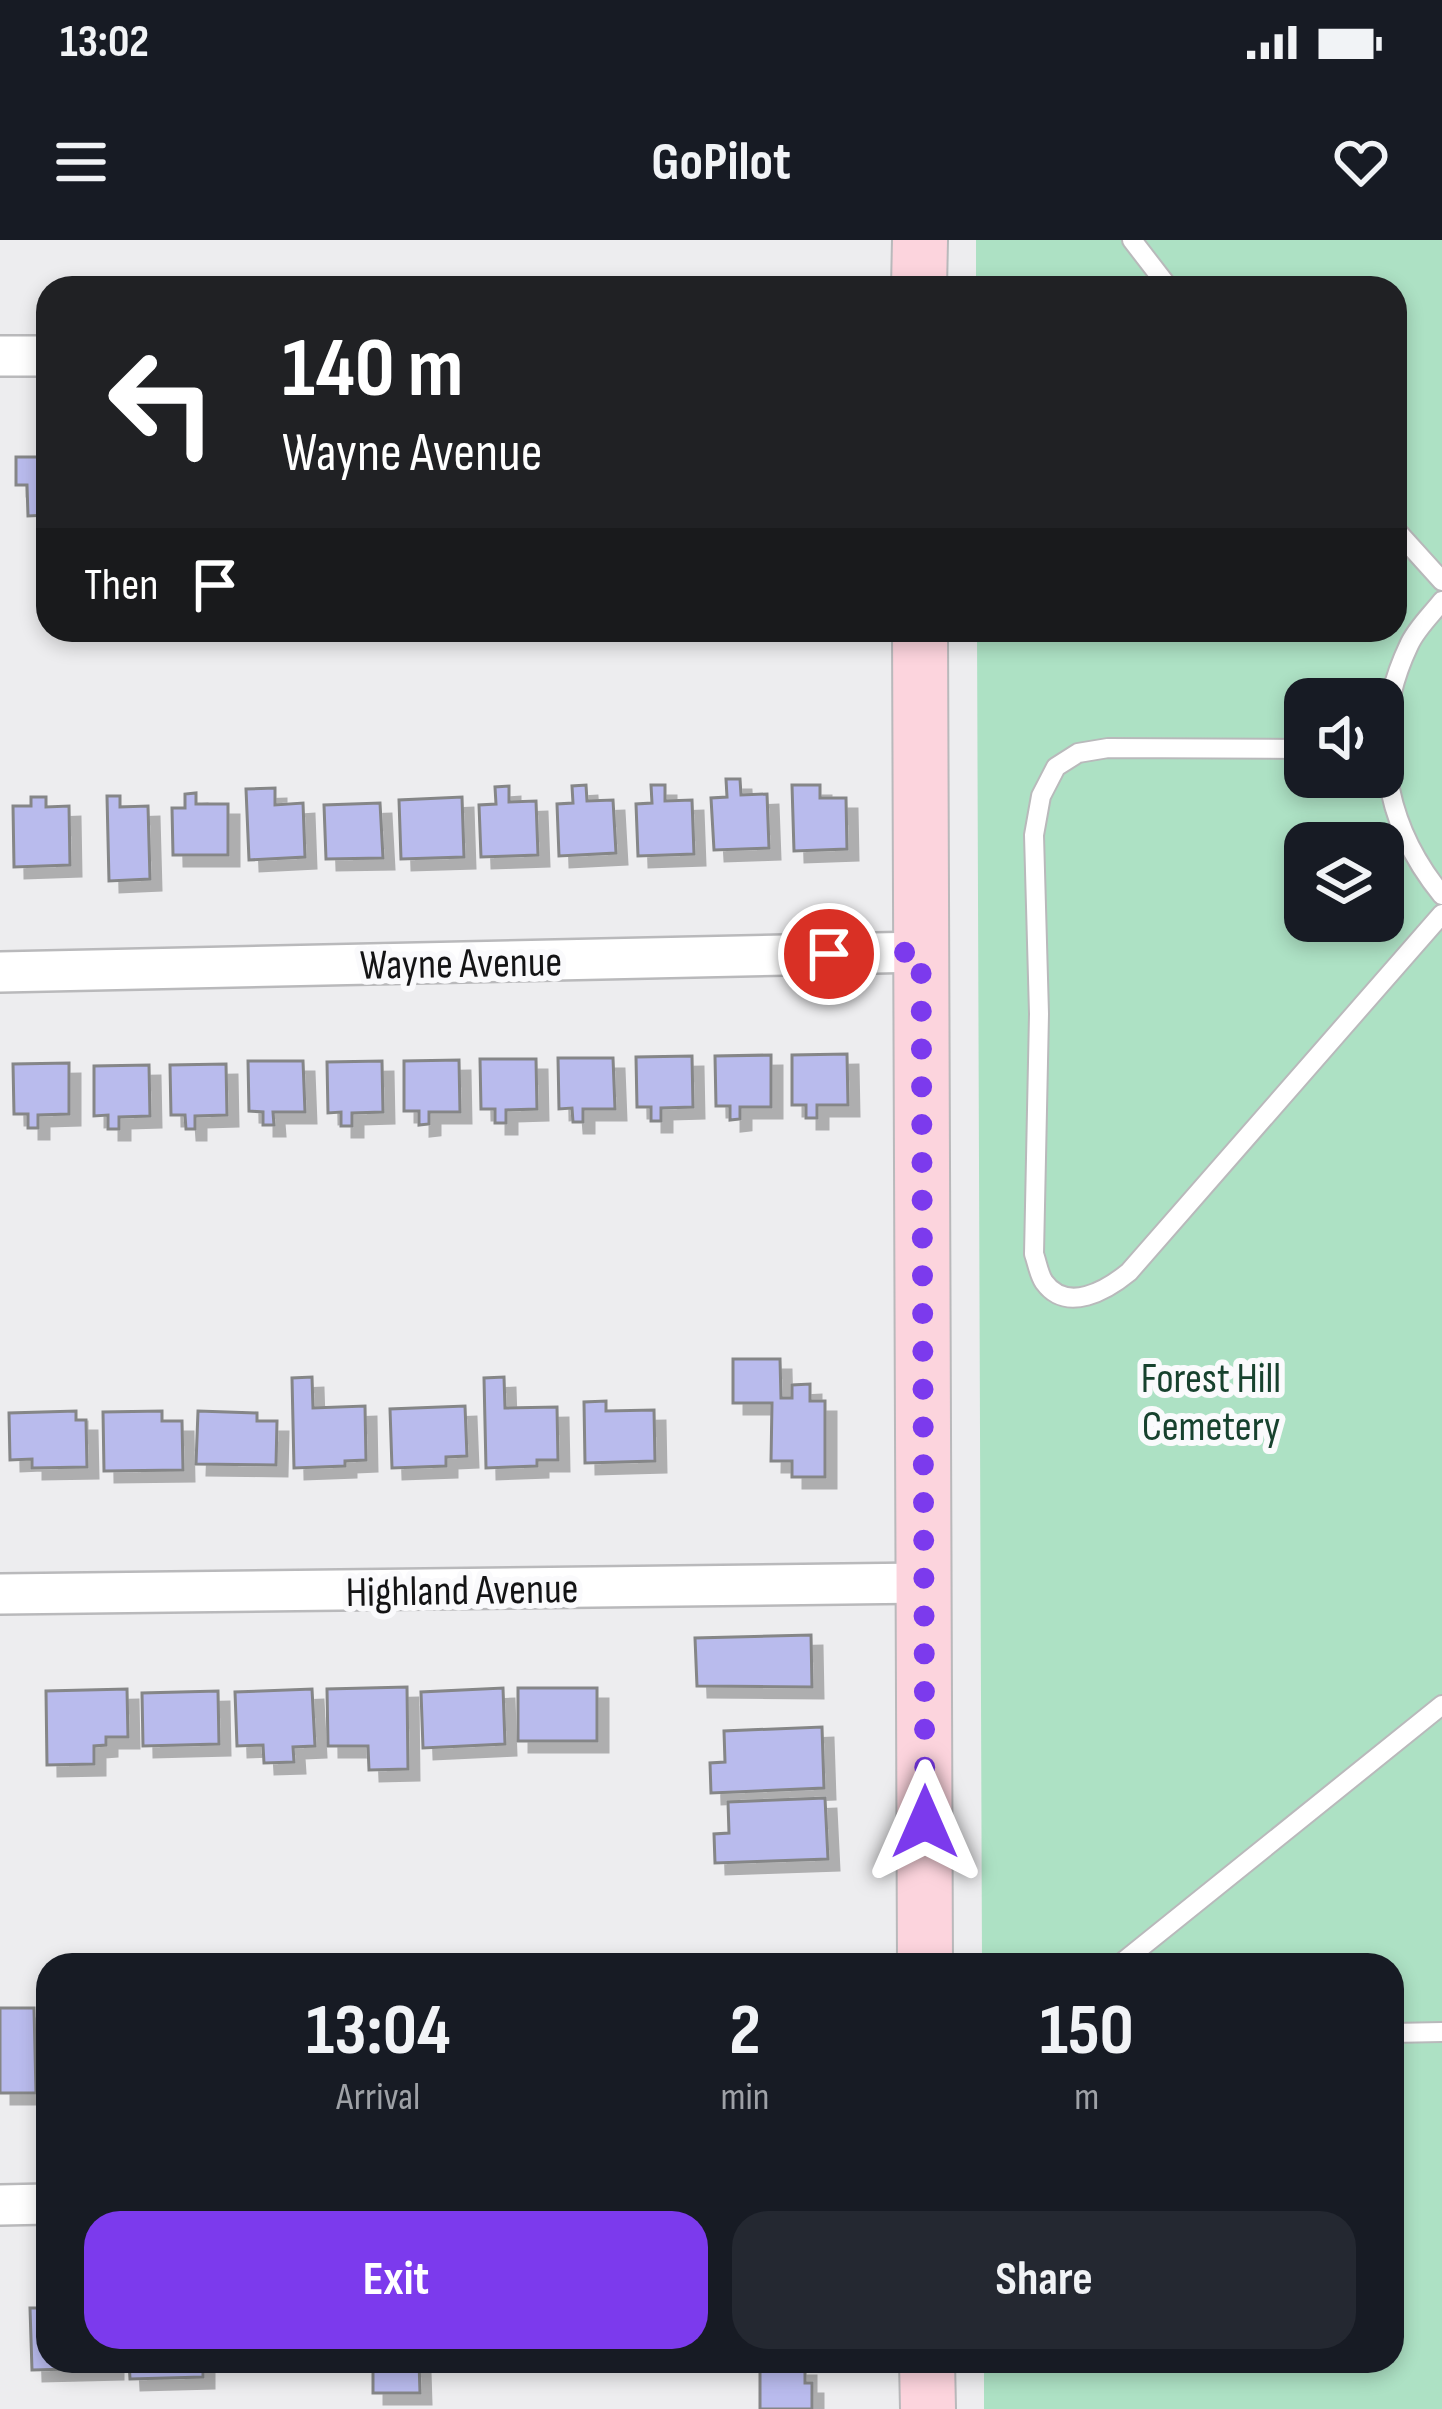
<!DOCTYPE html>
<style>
:root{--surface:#171b24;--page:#242831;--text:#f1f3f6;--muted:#9ea1a6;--accent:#7c3aed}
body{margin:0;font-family:"Sofia Sans Condensed",sans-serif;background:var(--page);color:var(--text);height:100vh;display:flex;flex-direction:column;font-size:45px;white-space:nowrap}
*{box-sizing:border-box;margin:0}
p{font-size:39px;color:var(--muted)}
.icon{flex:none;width:66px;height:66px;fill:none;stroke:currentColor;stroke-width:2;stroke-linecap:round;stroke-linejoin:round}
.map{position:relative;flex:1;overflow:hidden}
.side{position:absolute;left:36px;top:1713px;width:1368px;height:420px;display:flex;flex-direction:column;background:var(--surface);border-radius:36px;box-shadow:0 6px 18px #0003}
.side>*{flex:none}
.guide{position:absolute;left:36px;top:36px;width:1371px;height:366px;border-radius:36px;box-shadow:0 6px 18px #0003;background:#202124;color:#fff;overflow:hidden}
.buttons{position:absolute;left:1284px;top:438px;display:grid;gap:24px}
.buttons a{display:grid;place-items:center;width:120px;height:120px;border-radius:24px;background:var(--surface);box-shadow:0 6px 18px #0003;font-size:60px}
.pin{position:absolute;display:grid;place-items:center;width:102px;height:102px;color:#fff;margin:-51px;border:6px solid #fff;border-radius:50%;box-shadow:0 3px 12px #0007}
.me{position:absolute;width:132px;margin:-66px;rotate:0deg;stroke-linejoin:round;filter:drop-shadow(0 0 9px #0008)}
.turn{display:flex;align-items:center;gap:42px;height:252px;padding:0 48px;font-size:54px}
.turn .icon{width:156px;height:156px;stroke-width:2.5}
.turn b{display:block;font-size:84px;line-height:102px}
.then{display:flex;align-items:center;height:114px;padding:0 48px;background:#0003;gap:24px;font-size:45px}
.eta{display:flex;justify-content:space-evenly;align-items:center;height:204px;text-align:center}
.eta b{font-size:72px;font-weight:700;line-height:84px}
.action{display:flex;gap:24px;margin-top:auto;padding:24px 48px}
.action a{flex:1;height:138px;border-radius:36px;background:var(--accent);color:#fff;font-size:48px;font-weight:700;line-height:138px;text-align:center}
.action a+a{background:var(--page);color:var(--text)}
.status{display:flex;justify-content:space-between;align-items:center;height:84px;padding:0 60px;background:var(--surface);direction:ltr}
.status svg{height:33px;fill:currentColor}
header{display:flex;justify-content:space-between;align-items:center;height:156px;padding:0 48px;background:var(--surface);font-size:54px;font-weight:700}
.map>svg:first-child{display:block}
.green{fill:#ade1c4;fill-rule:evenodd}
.building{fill:#b9bbed;stroke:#858687;stroke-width:3;filter:url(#shadow)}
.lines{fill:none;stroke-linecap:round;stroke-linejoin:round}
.service-casing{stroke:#b9b9bb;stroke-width:22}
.minor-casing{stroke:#b9b9bb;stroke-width:44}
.secondary-casing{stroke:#b9b9bb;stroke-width:58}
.service{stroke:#fff;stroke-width:18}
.minor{stroke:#fff;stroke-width:39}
.secondary{stroke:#fcd4dd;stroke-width:54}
.route{stroke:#7c3aed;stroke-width:21;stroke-dasharray:0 37.8}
.labels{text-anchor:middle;stroke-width:12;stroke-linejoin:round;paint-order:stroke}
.street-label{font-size:42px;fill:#141415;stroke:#fafafc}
.park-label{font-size:42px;fill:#17422e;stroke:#fafafc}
</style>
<div class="status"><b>13:02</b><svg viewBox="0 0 49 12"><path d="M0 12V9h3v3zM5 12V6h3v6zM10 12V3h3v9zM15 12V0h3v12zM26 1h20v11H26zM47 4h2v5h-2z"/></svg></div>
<header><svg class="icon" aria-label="menu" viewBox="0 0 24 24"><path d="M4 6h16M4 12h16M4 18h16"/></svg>GoPilot<svg class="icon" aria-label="heart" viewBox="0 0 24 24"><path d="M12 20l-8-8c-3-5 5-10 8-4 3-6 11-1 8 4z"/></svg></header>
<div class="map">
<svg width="1442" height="2169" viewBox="0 0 1442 2169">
<defs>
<filter id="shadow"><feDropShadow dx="11" dy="11" stdDeviation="0" flood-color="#0004"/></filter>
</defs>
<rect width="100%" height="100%" fill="#ededef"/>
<path class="green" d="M976,0h466v2169h-458v-48h408v-396h-410l-5,-1335h418v-342h-419zM1305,459h78v78h-78zM1305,603h78v78h-78z"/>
<g class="building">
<path d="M16,217h32v58l-20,1 -1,-31h-11z"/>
<path d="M726,539h14l1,16 26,-1 2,54 -55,2 -3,-52 16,-1z"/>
<path d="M586,545l1,16 26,-1 3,53 -57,3 -2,-52 16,-1 -1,-17z"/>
<path d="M651,545h14v16l27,-1 2,54 -56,2 -2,-52 16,-1z"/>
<path d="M792,545h28v13h26l1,51 -53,2z"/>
<path d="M509,546v16l27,-1 2,54 -57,2 -2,-52 17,-1 -1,-17z"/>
<path d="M275,548v17l28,-2 2,54 -56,3 -3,-71z"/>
<path d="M196,553v11h32v51h-55l-1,-47h13v-14z"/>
<path d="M107,556h13v11l28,-1 2,73 -41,2z"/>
<path d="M31,557h15v10l23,-1 1,59 -56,2 -1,-61h18z"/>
<path d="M462,557l2,60 -63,2 -2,-59z"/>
<path d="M380,563l3,55 -57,1 -2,-54z"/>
<path d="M847,814l1,51h-31v13h-11v-13h-14v-50z"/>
<path d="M771,815v52h-31v12l-10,1v-14h-14l-1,-50z"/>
<path d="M692,816l1,51 -32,1v13h-10v-14h-14l-1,-50z"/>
<path d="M558,818h55l2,51h-32v13h-10l-1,-14 -13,1z"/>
<path d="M480,819h56l1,50 -31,1v13h-11v-14h-14z"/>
<path d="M459,820l1,52h-31v12l-10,1v-14h-15v-50z"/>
<path d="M248,821h55l2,51h-32l1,13h-11v-13l-14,-1z"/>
<path d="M382,821l1,51 -31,1v13h-11v-14l-13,1 -1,-51z"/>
<path d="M69,823v51l-31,1v13h-10v-14h-14l-1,-50z"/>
<path d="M226,824l1,51 -32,1v13h-9l-1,-14h-14l-1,-50z"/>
<path d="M149,825l1,51 -31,1v12h-11v-14l-14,1v-50z"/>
<path d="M733,1119h47l1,39h11v-13l18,-1v17h15v76h-33v-16h-21l1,-58h-39z"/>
<path d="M312,1137l1,31 52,-2 1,54 -21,1v5l-51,2 -2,-90z"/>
<path d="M504,1137l1,31 52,-1 1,53h-21v6l-51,2 -2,-90z"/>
<path d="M606,1161v10l48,-1 1,51 -70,2 -1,-61z"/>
<path d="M465,1166l2,50 -21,1v9l-54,2 -2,-59z"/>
<path d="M76,1171v9h10l1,47 -55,1v-9l-22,1 -1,-47z"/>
<path d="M162,1171v10h20l1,49 -79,1 -1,-59z"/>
<path d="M198,1171l59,2v8h20l-1,44 -80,-1z"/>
<path d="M811,1395l1,52 -115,-1 -2,-48z"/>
<path d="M407,1447l1,82 -39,1 -1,-24h-40l-1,-57z"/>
<path d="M503,1448l2,56 -82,4 -2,-56z"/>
<rect x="518" y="1448" width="79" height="53"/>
<path d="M127,1449l1,48h-22v8l-12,1v18l-47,1 -1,-74z"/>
<path d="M312,1449l3,57 -22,1 1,15 -30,1 -1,-18 -26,1 -2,-54z"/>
<path d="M218,1451l1,53 -76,2 -1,-53z"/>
<path d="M822,1487l2,61 -113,5 -1,-30 15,-1 -1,-31z"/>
<path d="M825,1558l3,61 -113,4 -1,-29 15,-1 -1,-31z"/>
<path d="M0,1768h34l2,85h-36z"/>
<path d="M30,2068h18v53h64v7l-80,2z"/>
<path d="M129,2121h74v16l-73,2z"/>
<path d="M373,2121h46l1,32h-47z"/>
<path d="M760,2125h45v18h7v26h-52z"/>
</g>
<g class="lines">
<g class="service-casing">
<g id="service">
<path d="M1132,0l37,48"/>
<path d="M1395,289l47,52"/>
<path d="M1442,361c-11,14 -26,28 -33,44 -41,86 -27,177 33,250"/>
<path d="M1305,509l-197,-1 -30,5 -22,14 -15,29 -7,39 5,179 -5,240c3,8 5,21 10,28 23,32 63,8 85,-10l313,-358"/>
<path d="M1119,1725l323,-260"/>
<path d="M1392,1793l50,-1"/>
</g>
</g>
<g class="minor-casing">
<g id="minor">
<path d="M0,116h48"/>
<path d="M0,732l921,-20"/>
<path d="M0,1354l924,-11"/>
<path d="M0,1965l48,-1"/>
</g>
</g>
<g class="secondary-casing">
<g id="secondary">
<path d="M919,48l1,-48"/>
<path d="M920,390l5,1335"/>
<path d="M927,2121l1,48"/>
</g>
</g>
<use href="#service" class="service"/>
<use href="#minor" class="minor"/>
<use href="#secondary" class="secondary"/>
</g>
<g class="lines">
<path class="route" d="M829,714l92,-2 4,870"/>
</g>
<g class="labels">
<g class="street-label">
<text transform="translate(461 722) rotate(-1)" y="15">Wayne Avenue</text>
<text transform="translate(462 1349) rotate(-1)" y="15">Highland Avenue</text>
</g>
<g class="park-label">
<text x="1211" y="1152">Forest Hill<tspan x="1211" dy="48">Cemetery</tspan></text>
</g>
</g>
</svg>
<div class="buttons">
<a><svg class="icon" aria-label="sound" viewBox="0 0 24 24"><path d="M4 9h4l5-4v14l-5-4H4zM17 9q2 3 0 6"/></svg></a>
<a><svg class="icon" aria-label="layers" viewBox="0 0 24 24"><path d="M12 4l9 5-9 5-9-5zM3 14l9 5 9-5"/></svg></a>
</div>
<div class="pin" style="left:829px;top:714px;background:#d93025"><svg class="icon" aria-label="arrive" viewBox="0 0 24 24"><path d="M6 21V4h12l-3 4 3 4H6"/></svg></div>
<svg class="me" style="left:925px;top:1582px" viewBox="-20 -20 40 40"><path d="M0-17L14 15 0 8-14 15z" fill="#7c3aed" stroke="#fff" stroke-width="4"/></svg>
<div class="guide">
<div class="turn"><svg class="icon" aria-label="left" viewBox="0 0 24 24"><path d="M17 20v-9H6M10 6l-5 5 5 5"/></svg><div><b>140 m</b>Wayne Avenue</div></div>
<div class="then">Then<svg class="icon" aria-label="arrive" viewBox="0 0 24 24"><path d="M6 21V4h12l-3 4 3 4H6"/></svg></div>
</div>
<section class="side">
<div class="eta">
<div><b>13:04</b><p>Arrival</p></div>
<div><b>2</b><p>min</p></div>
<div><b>150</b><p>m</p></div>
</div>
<div class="action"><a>Exit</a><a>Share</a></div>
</section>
</div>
